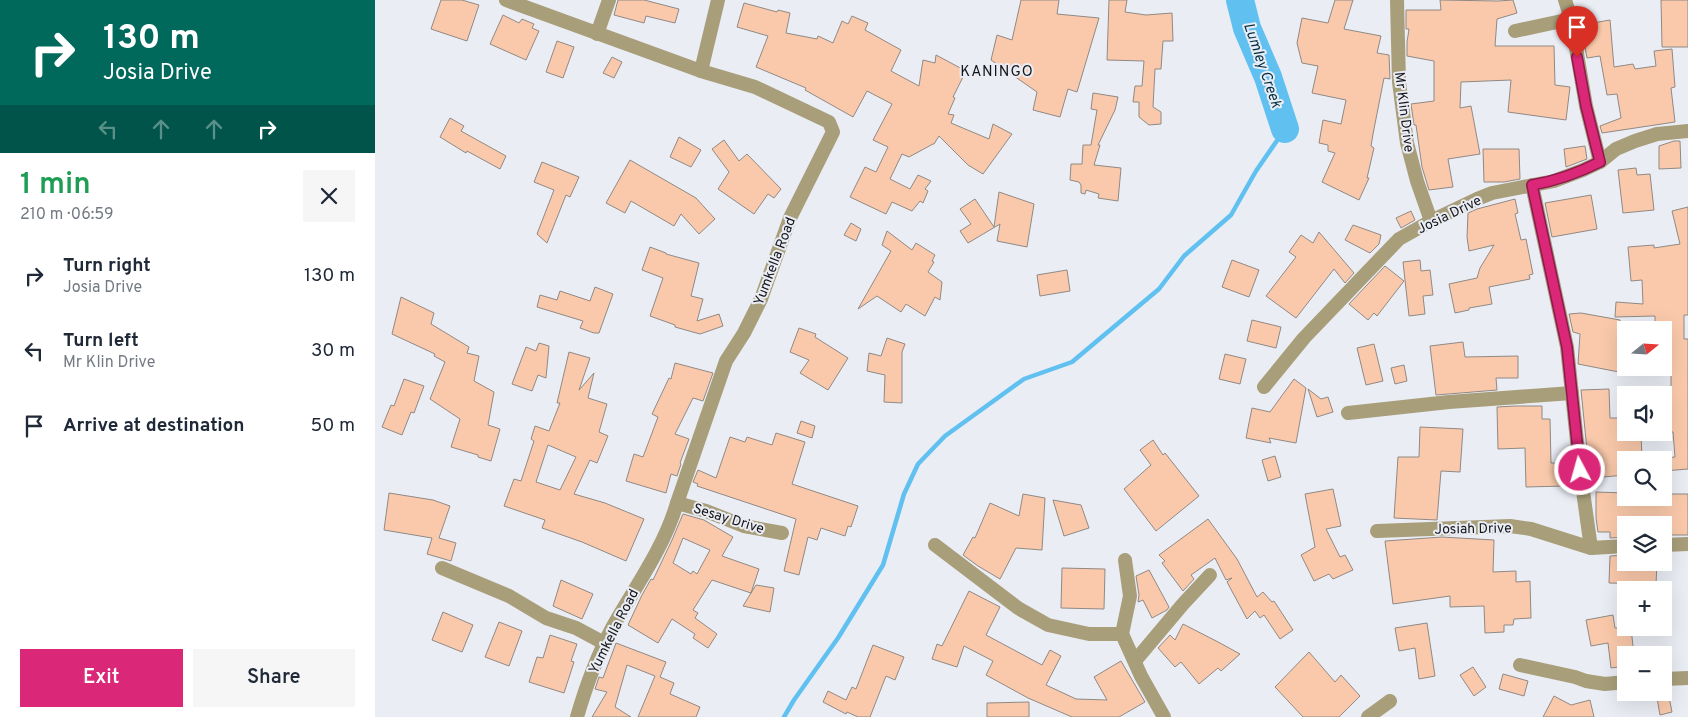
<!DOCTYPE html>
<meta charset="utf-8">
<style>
:root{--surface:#fff;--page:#f6f6f7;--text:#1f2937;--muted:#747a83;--accent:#db2777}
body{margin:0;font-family:Overpass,sans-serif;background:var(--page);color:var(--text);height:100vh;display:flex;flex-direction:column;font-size:19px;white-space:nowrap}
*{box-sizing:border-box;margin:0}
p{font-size:16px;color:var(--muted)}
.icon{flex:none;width:28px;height:28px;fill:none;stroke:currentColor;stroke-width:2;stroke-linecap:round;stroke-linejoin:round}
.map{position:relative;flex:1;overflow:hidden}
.drawer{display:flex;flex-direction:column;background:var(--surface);width:375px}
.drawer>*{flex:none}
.guide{background:#00695c;color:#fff;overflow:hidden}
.needle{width:32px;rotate:72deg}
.controls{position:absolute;left:1242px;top:321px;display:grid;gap:10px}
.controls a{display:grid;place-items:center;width:55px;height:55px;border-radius:0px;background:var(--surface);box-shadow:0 5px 20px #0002;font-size:25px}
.pin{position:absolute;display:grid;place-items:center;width:42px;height:42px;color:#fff;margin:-51px -21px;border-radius:50% 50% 50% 0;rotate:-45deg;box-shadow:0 0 5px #0007}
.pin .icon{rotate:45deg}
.me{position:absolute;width:55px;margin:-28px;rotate:354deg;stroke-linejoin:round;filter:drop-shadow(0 0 4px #0008)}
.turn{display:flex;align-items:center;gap:18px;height:105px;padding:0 20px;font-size:22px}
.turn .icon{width:65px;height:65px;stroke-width:2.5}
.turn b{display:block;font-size:35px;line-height:42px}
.lanes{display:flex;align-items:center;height:48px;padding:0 20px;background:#0003;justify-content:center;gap:25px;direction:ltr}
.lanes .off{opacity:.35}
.round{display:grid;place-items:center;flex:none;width:52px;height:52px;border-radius:0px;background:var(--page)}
.head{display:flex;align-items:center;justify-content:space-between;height:85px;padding:0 20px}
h1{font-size:30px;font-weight:600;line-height:38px;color:#1e9e55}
.primary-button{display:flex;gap:10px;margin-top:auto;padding:10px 20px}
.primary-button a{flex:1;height:58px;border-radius:0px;background:var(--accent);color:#fff;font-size:20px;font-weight:600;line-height:58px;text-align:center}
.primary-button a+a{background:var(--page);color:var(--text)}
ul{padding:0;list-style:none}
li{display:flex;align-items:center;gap:15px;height:75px;padding:0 20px}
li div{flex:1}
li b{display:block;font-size:19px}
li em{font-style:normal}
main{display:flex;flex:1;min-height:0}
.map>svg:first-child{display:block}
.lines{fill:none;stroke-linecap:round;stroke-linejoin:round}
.stream{stroke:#60c1f1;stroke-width:4.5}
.river{stroke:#60c1f1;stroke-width:28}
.building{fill:#fac9ab;stroke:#908984;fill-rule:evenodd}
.minor{stroke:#a89e7a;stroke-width:14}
.route-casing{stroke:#8e194d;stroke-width:12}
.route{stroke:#db2777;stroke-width:9}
.labels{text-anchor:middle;stroke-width:4;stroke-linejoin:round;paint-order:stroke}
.street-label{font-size:14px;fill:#151619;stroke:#ebedf5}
.water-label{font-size:15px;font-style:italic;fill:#012f42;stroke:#ebedf5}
.neighbourhood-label{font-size:15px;letter-spacing:1px;fill:#151619;stroke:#ebedf5}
</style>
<main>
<section class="drawer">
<div class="guide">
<div class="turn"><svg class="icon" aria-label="right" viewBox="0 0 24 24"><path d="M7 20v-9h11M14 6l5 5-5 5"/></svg><div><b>130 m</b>Josia Drive</div></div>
<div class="lanes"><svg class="icon off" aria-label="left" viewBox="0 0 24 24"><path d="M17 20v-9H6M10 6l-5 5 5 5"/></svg><svg class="icon off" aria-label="ahead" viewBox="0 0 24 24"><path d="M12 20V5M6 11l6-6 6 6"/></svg><svg class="icon off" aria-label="ahead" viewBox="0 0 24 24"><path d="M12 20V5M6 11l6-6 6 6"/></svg><svg class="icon" aria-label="right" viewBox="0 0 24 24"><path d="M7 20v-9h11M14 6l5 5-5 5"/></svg></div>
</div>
<div class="head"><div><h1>1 min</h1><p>210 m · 06:59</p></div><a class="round"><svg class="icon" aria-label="close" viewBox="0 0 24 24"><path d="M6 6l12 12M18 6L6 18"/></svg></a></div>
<ul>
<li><svg class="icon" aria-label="right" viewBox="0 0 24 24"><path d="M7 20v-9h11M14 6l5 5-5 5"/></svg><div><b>Turn right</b><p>Josia Drive</p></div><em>130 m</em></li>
<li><svg class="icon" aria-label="left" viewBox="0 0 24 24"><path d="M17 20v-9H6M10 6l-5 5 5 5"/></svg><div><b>Turn left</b><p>Mr Klin Drive</p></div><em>30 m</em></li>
<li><svg class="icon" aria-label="arrive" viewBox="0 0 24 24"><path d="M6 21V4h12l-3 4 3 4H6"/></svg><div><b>Arrive at destination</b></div><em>50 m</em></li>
</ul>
<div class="primary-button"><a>Exit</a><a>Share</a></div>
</section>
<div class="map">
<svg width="1313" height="717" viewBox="0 0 1313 717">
<rect width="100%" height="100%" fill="#ebedf5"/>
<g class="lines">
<path class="stream" d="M409,717l10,-17 44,-62 45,-73 21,-71 14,-30 27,-28 79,-57 48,-17 87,-73 25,-33 47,-41 25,-44 29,-42"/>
<path class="river" d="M865,0l7,28 21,49 17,52"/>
</g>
<g class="building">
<path d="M66,0h21l17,5 -12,36 -36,-12z"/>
<path d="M243,0h26l35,9 -4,14 -29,-7 -2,7 -30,-8z"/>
<path d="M646,0h38l-2,14 42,4 -22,74 -9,-3 -8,28 -27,-7 4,-18 -46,-32 6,-25 15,5z"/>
<path d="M734,0h18l-2,12 21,3 26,-2 1,28h-10l-2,28h-6l-2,38 8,5v12l-12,1 -10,-8v-15h-6l2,-16h7l2,-25 -37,-1z"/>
<path d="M960,0h18l-9,29 37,7 -4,17 12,2 1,24 -6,-1 -11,56 -2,12 3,2 -7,30h2l-10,22 -37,-18 13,-29 -7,-2v-6l-9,-2 4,-23 18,4 5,-24 -34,-7 6,-27 -16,-3 -5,-20 5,-25 26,5z"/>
<path d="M1065,0l58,1 15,-1 4,13 -20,6 -2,27h59l1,39 15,2 -4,33 -58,-8 3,-32 -50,2 -1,26 11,-2 9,48 -32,5 5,28 -24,3 -7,-23 -6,-42h-2l-3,-21 23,-3v-40l-27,-5v-14l2,-13h-3v-19h35z"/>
<path d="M1286,0h27v47h-26z"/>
<path d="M369,3l33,9 1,-2 12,3 -4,20 31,6 1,-3 15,7 9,-22 6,3 4,-8 16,7 -3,7 36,20 -10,21 28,15 4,-26 12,3 1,-8 30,16 -13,26 2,1 -7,16 6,1 -3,8 38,16 4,-15 19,10 -29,40 -15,-9 -29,-29 -5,8h-1l-24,13 -7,-3 -12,25 20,10 8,-14 13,6 -6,8 3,2 -5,12 -3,-2 -8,10 -20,-9 -6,12 -36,-17 15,-30 11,5 12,-25 -15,-7 19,-36 -25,-13 -14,26 -48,-27 1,-2 -50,-21 12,-31 -31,-9z"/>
<path d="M128,15l16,8 3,-4 12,5 -2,4 7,3 -13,29 -36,-16z"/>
<path d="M1235,20l4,47 19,-3 2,5 21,-3 -2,-15 18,-2 3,38 -4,1 4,34 -73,11 -2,-7 21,-8 -4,-24 -10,1 -7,-39 -13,2 -6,-33z"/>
<path d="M182,41l17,6 -11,31 -17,-6z"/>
<path d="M237,57l10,5 -8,16 -11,-5z"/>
<path d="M718,93l25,4 -3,13 -17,35h2l-6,20 27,3 -3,33 -20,-3 1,-4 -13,-4 -1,4 -4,-1v-8l-2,-3 -9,-2 1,-16h11l1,-19h8l6,-35 -6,-1z"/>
<path d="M75,118l14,8 -3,5 45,25 -6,13 -33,-18 -1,2 -26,-16z"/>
<path d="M304,137l22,13 -10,17 -21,-10z"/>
<path d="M349,140l15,21 8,-7 34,35 -7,9 -6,-4 -14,20 -36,-25 11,-17 -17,-23z"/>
<path d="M1299,141h6l1,27 -22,1v-23z"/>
<path d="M1210,146l2,13 -21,8 -2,-18z"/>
<path d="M1108,149h36l1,30 -16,3h-20z"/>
<path d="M255,160l66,38 19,21 -16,15 -18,-20 -7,12 -43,-25 -6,12 -19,-10z"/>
<path d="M167,162l37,15 -9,20 -4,-2 -19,48 -10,-9 17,-44 -20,-8z"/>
<path d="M1261,168l1,7 13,-1 4,36 -31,3 -5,-43z"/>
<path d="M624,192l35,12 -7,43 -30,-6 3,-17 -32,19 -8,-12 11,-7 -11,-15 15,-10 19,28z"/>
<path d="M1216,195l6,34 -45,8 -7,-34z"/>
<path d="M1140,199l3,14 -3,1 6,26 5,-1 7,35 -4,1 1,4 -41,8 3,17 -23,4v2l-14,3 -6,-29 28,-6 3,-10 14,-23 -25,6 -2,-14 1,-24 9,-4z"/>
<path d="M1313,207v108h-4v24h4v130l-24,2v-13l11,-1 -2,-25h-9v-23h7v-35h-4v-5h-3v-39h-9v-14l-40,1 1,-15 27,2 -1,-24 -11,1 -3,-34 26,-2v3l26,-4 -8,-33z"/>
<path d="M1036,211l4,9 -14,8 -5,-10z"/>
<path d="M476,223l10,6 -5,12 -12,-6z"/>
<path d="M978,225l28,10 -2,9 -9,9 -25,-13z"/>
<path d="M512,231l25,19 4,-7 19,12 -3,6 2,1 -6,10 14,10 -2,18 -5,-3 -10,19 -19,-12 -5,8 -24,-16 -19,13 33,-58 -9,-6z"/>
<path d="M944,232l35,41 -9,10 -11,-14 -38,49 -30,-22 30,-39 -7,-5 12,-17 12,8z"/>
<path d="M275,247l16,6v1l33,9 -8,33 12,3 -6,22 22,-7 4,12 -23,8 -25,-7v-2l-25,-9 13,-38 -21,-8z"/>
<path d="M857,260l27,10 -10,27 -27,-10z"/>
<path d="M1045,260l1,11 9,-1 3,25 -10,1 2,18 -16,2 -6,-54z"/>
<path d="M1010,266l19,15 -27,35 -3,-3 -6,7 -19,-16z"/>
<path d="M692,270l3,21 -30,5 -3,-21z"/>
<path d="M220,287l18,7 -14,39h-5l-14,-5 3,-7 -46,-14 3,-12 17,5 3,-9 30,10z"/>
<path d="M26,297l33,16 -3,11 38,23 -2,6 12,3 -5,25 20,11 -6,33 12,4 -9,32 -13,-4v-2l-27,-8 9,-28 -30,-20 15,-37 -11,-6 1,-2 -43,-20z"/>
<path d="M1206,313l39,7 2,10 -3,14 5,1 -5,27 -41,-8 2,-30 -7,-2 -4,-18z"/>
<path d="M877,320l29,7 -5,21 -29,-7z"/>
<path d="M424,328l17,6 -1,3 33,21 -20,32 -28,-17 9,-13 -19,-8z"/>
<path d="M512,338l18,6 -3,8v51l-18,-1 1,-27 -18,-4 2,-18 12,3z"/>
<path d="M1088,342l2,15 53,-1v22h-22l1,12 -61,5 -6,-49z"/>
<path d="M164,343l10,3 -3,32 -8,-3 -6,16 -20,-7 14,-37 10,4z"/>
<path d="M999,344l9,37 -17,4 -9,-37z"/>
<path d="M194,352l21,6 -11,32 15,-17 -6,25 19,6 -8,28 9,4 -11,27 -7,-3 -16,34 31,9 39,16 -18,42 -44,-19 -40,-14 3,-8 -41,-14 10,-27 7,2 13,-40 -3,-2 4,-13 14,5 11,-28h-3zM173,445l28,12 -16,33 -24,-8z"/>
<path d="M850,354l21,5 -6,25 -21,-5z"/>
<path d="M300,363l38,10 -10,28 -10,-3 -18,36 14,5 -9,24 1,1 -4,12 -6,-2 -5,19 -40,-12 8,-27 9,3 15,-40 -6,-3 17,-36 2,1z"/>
<path d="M1029,365l3,16 -12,3 -4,-16z"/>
<path d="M29,379l20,7 -10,27 -3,-1 -9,23 -20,-8 9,-22 3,1z"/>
<path d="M919,379l12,9 -10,55 -27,-5 2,5 -25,-5 6,-30 18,4z"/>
<path d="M933,389l13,10 7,-2 5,15 -16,5z"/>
<path d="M1234,389l1,29h16v14h15l1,28h-16v15l-35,3v-18h-3l-7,-70z"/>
<path d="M1140,406h27v13h8l1,44h14v23l-39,1 -1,-39 -27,1 -1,-42z"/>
<path d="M426,421l14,5 -3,12 -15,-5z"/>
<path d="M1045,427l43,2 -3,43 -19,-1 -4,49 -43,-2 4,-61h21z"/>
<path d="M401,433l29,9 -13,42 66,22 -7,21 -3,-1 -3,10 -24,-8 -4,12 -9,-3 -9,38 -15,-4 12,-52 -99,-33 1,-2 -5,-2 5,-12 18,8 14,-41 15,5 2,-5 25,8z"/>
<path d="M778,440l10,15 2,-2 34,43 -43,35 -32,-42 27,-24 -11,-15z"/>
<path d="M900,456l6,21 -13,4 -6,-21z"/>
<path d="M958,489l8,37 -15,3 14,28 5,-2 8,15 -20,9 -4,-5 -15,7 -13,-26 14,-8 -10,-53z"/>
<path d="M1221,492l30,1v6h29l1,-1h8v-4h24v41h-24v-10h-38v12l-16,1v-6h-12l-2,-14z"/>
<path d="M14,493l44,7 17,6 -11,32 17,5 -5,18 -24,-7 5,-16 -48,-8z"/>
<path d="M648,494l22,4 -3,52 -26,-2 -16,31 -22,-13 -15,-11 10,-18 2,1 15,-35 29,13z"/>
<path d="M678,500l28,5 8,23 -25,8z"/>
<path d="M308,514l21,6 29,17 -11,19 37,13 -8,24 5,-8 18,3 -4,24 -27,-6 8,-13 -39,-13 -19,30 5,3 -3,5 22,16 -9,14 -15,-10 2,-4 -23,-15 -14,24 -30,-18 14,-30 9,-16 2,1 19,-40zM308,538l27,12 -13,24 -4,-3 -2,3 -18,-11z"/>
<path d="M833,519l29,40 20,38 6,-5 9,10 2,-1 19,29 -13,9 -16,-24 -4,3 -5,-7 -8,8 -20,-37 5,-4 -6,2 -11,-22 -24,17 3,4 -11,12 -21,-28 3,-2 -6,-6z"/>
<path d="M1067,537l52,3 -1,32 23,-1v11l14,-1 1,37 -17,1 -1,6h-9v7l-19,1 -1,-27 -34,1v-11l-57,8 -8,-63z"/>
<path d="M1251,555v7h31l-1,22 -47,-1 1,-27z"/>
<path d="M687,568l43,1 -1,40 -43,-1z"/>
<path d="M774,570l20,37 -2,3 -15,8 -9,-18 -5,2 1,-7 -3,-19z"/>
<path d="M186,580l32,14 -11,25 -29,-13z"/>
<path d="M594,591l31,16 -14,28 56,30 8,-15 11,6 -15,29 30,14 31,1 -13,-23 27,-16 24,41 -26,15h-47l-44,-19 -42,-23 7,-14 -29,-15 -7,21 -25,-8 5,-15 5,2z"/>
<path d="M68,612l30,13 -11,27 -30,-12z"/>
<path d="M1238,615l2,13h16l3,27h-8v11l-15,2 -3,-25 -17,3 -5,-26z"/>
<path d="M124,622l23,9 -13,35 -24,-9z"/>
<path d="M1052,623l8,53 -16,3 -4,-31 -16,3 -4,-23z"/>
<path d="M808,624l37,19 20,11 -19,17 -3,-3 -19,16 -18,-22 -6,5 -17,-19 12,-13 5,5z"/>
<path d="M175,635l27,9 -6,17 3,1 -10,31 -35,-11 8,-25 6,1z"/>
<path d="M241,643l50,19 -6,15 14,6 -4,11 30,13 -4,10h-58l17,-41 -28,-11 -12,42 16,10h-39l15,-25 -12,-3 4,-12 4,1z"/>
<path d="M498,645l31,12 -9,23 -9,-4 -16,41h-12l-11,-5 -1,2 -23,-12 5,-11 18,9 6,-13 4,2z"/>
<path d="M934,652l26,30 6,-7 19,21 -21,21h-36l-28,-30z"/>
<path d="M1098,667l13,20 -12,9 -14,-21z"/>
<path d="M1128,674l25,7 -4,15 -25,-7z"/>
<path d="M1281,692h12l4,20 -12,3z"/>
<path d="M1179,696l17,9 19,-5 4,17h-51z"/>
<path d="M654,702v15h-42v-14z"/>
</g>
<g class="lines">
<g class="minor">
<path d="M131,0l195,71 54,16 74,35 4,10 -43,86 -29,81 -17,34 -18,28 -49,142c-13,45 -42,84 -65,125 -15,28 -26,58 -35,89"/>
<path d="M1022,0l2,82 8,61 10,38 14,40"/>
<path d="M1190,0l6,19 15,87 14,56"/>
<path d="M1140,31l56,-12"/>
<path d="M222,34l12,-34"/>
<path d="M326,71l17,-71"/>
<path d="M1157,185l35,162 13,123 11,78"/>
<path d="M889,387l40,-49 95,-99 32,-18 46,-22 15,-6 62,-12 29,-11 17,-8 16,-13 19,-8 22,-7 31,-3"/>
<path d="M973,413l101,-11 123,-9"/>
<path d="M302,503l29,8 38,15 38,7"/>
<path d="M1002,531l133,-5 21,3 60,19 35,-2"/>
<path d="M560,545l83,63 30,17 41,9h33l19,42 23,41"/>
<path d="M1289,545l24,-1"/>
<path d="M67,568l67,28 37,22 30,10 28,15"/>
<path d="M747,634l8,-38 -5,-36"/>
<path d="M760,661l48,-57 27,-29"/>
<path d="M1145,665l55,12 11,4 19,3 21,-2"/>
<path d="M1289,679l24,-1"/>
<path d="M993,717l22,-16"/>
</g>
</g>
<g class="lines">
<g class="route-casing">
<path id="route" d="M1202,57l9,49 14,56c-22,11 -44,19 -68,23l35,162 13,123"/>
</g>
<use href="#route" class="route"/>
</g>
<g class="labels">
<g class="street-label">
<text transform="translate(1030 112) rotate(83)" y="5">Mr Klin Drive</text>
<text transform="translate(1074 214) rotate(-26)" y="5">Josia Drive</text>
<text transform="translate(399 261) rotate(-69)" y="5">Yumkella Road</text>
<text transform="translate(354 518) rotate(17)" y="5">Sesay Drive</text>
<text transform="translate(1098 528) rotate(-1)" y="5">Josiah Drive</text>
<text transform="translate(238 631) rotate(-63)" y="5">Yumkella Road</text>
</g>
<g class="water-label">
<text transform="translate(888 65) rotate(71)" y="5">Lumley Creek</text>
</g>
<g class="neighbourhood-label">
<text x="622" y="76">KANINGO</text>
</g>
</g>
</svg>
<div class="controls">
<a><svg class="needle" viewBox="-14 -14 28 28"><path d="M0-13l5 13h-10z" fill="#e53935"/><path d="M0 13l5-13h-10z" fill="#747a83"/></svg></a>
<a><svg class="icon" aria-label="sound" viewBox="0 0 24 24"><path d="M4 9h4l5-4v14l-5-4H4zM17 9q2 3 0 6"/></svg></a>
<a><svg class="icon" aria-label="search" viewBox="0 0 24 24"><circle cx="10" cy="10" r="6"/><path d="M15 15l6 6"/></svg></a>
<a><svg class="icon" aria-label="layers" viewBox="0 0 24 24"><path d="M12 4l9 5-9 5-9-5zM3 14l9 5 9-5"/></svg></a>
<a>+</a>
<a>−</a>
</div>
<div class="pin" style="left:1202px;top:57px;background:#d93025"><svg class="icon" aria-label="arrive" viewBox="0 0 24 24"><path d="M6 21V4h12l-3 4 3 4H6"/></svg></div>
<svg class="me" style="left:1205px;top:470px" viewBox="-20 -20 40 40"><circle r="17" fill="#db2777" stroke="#fff" stroke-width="3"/><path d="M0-11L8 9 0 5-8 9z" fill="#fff"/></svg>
</div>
</main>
